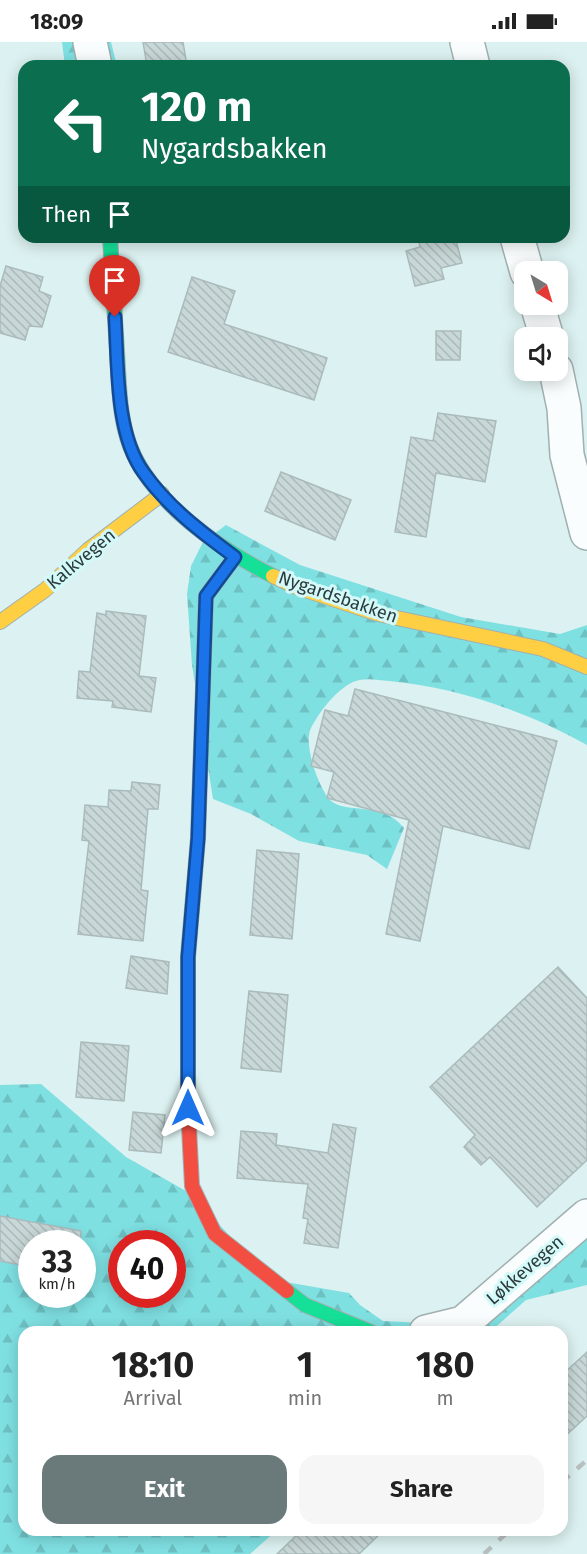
<!DOCTYPE html>
<meta charset="utf-8">
<style>
:root{--surface:#fff;--page:#f6f6f6;--text:#222;--muted:#767676;--accent:#6a7a7b}
body{margin:0;font-family:"Fira Sans",sans-serif;background:var(--page);color:var(--text);height:100vh;display:flex;flex-direction:column;font-size:22px;white-space:nowrap}
*{box-sizing:border-box;margin:0}
p{font-size:20px;color:var(--muted)}
.icon{flex:none;width:33px;height:33px;fill:none;stroke:currentColor;stroke-width:2;stroke-linecap:round;stroke-linejoin:round}
.map{position:relative;flex:1;overflow:hidden}
.side{position:absolute;left:18px;top:1284px;width:550px;height:210px;display:flex;flex-direction:column;background:var(--surface);border-radius:18px;box-shadow:0 3px 15px #0003}
.side>*{flex:none}
.top-card{position:absolute;left:18px;top:18px;width:552px;height:183px;border-radius:18px;box-shadow:0 3px 15px #0003;background:#0b6e4f;color:#fff;overflow:hidden}
.needle{width:39px;rotate:142deg}
.buttons{position:absolute;left:514px;top:219px;display:grid;gap:12px}
.buttons a{display:grid;place-items:center;width:54px;height:54px;border-radius:12px;background:var(--surface);box-shadow:0 3px 15px #0003;font-size:30px}
.speed{position:absolute;left:18px;top:1188px;display:flex;gap:12px;font-size:30px;font-weight:700;text-align:center}
.speed>*{display:grid;place-content:center;width:78px;height:78px;border-radius:50%;background:var(--surface);box-shadow:0 3px 15px #0003;line-height:1}
.speed small{font-size:15px;font-weight:400}
.speed .limit{border:9px solid #d22;background:#fff;color:#111}
.pin{position:absolute;display:grid;place-items:center;width:51px;height:51px;color:#fff;margin:-62px -26px;border-radius:50% 50% 50% 0;rotate:-45deg;box-shadow:0 0 6px #0007}
.pin .icon{rotate:45deg}
.me{position:absolute;width:66px;margin:-33px;rotate:0deg;stroke-linejoin:round;filter:drop-shadow(0 0 4px #0008)}
.turn{display:flex;align-items:center;gap:21px;height:126px;padding:0 24px;font-size:27px}
.turn .icon{width:78px;height:78px;stroke-width:2.5}
.turn b{display:block;font-size:42px;line-height:51px}
.then{display:flex;align-items:center;height:57px;padding:0 24px;background:#0003;gap:12px;font-size:22px}
.eta{display:flex;justify-content:space-evenly;align-items:center;height:102px;text-align:center}
.eta b{font-size:36px;font-weight:700;line-height:42px}
.cta{display:flex;gap:12px;margin-top:auto;padding:12px 24px}
.cta a{flex:1;height:69px;border-radius:18px;background:var(--accent);color:#fff;font-size:24px;font-weight:700;line-height:69px;text-align:center}
.cta a+a{background:var(--page);color:var(--text)}
.status{display:flex;justify-content:space-between;align-items:center;height:42px;padding:0 30px;background:var(--surface);direction:ltr}
.status svg{height:16px;fill:currentColor}
.map>svg:first-child{display:block}
.forest{fill:url(#forest-firs);fill-rule:evenodd}
.building{fill:url(#building-back-hatch);stroke:#abbbbc;stroke-width:1.5}
.lines{fill:none;stroke-linecap:round;stroke-linejoin:round}
.street-casing{stroke:#a0b0b0;stroke-width:36}
.fast-casing{stroke:#a0b0b0;stroke-width:16}
.slow-casing{stroke:#a0b0b0;stroke-width:16}
.jam-casing{stroke:#a0b0b0;stroke-width:16}
.street{stroke:#fafdfd;stroke-width:33}
.fast{stroke:#16e098;stroke-width:14}
.slow{stroke:#ffcf43;stroke-width:14}
.jam{stroke:#f24e42;stroke-width:14}
.rail{stroke:#babfbf;stroke-width:4.5;stroke-dasharray:10 10;stroke-linecap:butt}
.route-casing{stroke:#114b97;stroke-width:15}
.route{stroke:#1a73e8;stroke-width:10}
.labels{text-anchor:middle;stroke-width:6;stroke-linejoin:round;paint-order:stroke}
.street-label{font-size:18px;fill:#2c3a3b;stroke:#d4f9f9}
</style>
<div class="status"><b>18:09</b><svg viewBox="0 0 49 12"><path d="M0 12V9h3v3zM5 12V6h3v6zM10 12V3h3v9zM15 12V0h3v12zM26 1h20v11H26zM47 4h2v5h-2z"/></svg></div>
<div class="map">
<svg width="587" height="1512" viewBox="0 0 587 1512">
<defs>
<pattern id="forest-firs" width="22" height="20" patternUnits="userSpaceOnUse" patternTransform="scale(1.5)"><rect width="22" height="20" fill="#7fe0e2"/><path d="M5 1l3.5 6h-7zM16 11l3.5 6h-7z" fill="#6ec1c3"/></pattern>
<pattern id="building-back-hatch" width="6" height="6" patternUnits="userSpaceOnUse" patternTransform="scale(1.5)"><rect width="6" height="6" fill="#c8d7d7"/><path d="M-1 5l2 2M0 0l6 6M5-1l2 2" fill="none" stroke="#acb9b9"/></pattern>
</defs>
<rect width="100%" height="100%" fill="#dcf1f1"/>
<g class="forest">
<path d="M62,0h49l6,24h-52z"/>
<path d="M226,483l74,40 161,52 99,17 27,-9v120c-59,-33 -130,-58 -198,-64 -12,-1 -24,-4 -36,1 -18,9 -33,29 -42,46 -8,15 7,59 19,72 15,15 52,0 74,28l-17,41 -20,-14 -68,-14 -48,-27 -38,-15 -21,-134 -5,-71 4,-28 12,-24z"/>
<path d="M41,1042l85,73 67,38 75,84 81,14 11,12 23,16 42,2 27,-11 135,-94v67l-61,15 -36,32h-466v198h253l-27,24h-250v-469zM32,1202h50v50h-50zM122,1202h50v50h-50z"/>
</g>
<g class="building">
<path d="M143,0h40l4,24h-40z"/>
<path d="M418,195h37l7,26 -21,5 3,11 -29,7 -9,-35 14,-4z"/>
<path d="M6,224l37,11 -4,14 12,5 -9,31 -13,-1 -4,14 -25,-7v-47z"/>
<path d="M192,235l43,14 -11,33 103,34 -13,42 -146,-48z"/>
<path d="M436,289h25l-1,29h-24z"/>
<path d="M438,371l58,8 -11,61 -49,-9 -10,64 -31,-5 16,-95 22,4z"/>
<path d="M281,430l70,28 -16,40 -70,-29z"/>
<path d="M106,569l40,5 -7,60 17,2 -5,34 -39,-5 1,-6 -36,-3 2,-27 11,1 7,-59 9,2z"/>
<path d="M355,647l202,52 -28,108 -86,-23 -23,115 -34,-7 23,-114 -82,-22 7,-26 -23,-6 14,-56 23,6z"/>
<path d="M132,740l28,3 -2,24h-10l-7,81 7,1 -5,50 -65,-7 11,-93 -7,-1 3,-35 23,2 1,-17 22,1z"/>
<path d="M257,808l42,4 -7,85 -42,-4z"/>
<path d="M131,914l38,6 -2,32 -41,-6z"/>
<path d="M558,925l29,31v162l-50,47 -47,-50 -9,8 -17,-18 11,-12 -45,-48z"/>
<path d="M249,949l39,4 -7,77 -40,-4z"/>
<path d="M81,1000l48,4 -5,55 -48,-4z"/>
<path d="M133,1070l32,3 -4,38 -32,-3z"/>
<path d="M333,1082l23,4 -18,120 -34,-5 4,-24 -5,-1 5,-34 -71,-6 4,-47 36,3 -1,11 52,8z"/>
<path d="M0,1174l81,15 -1,13h-48v23l-32,-6z"/>
<path d="M587,1310v64l-25,23v-64z"/>
<path d="M302,1488h82l-25,24h-82z"/>
</g>
<g class="lines">
<g class="street-casing">
<g id="street">
<path d="M90,0l5,24"/>
<path d="M467,0l6,24"/>
<path d="M517,195l10,35"/>
<path d="M537,262l10,34"/>
<path d="M556,328l8,38 3,47 20,78"/>
<path d="M426,1290l37,-9 124,-107"/>
</g>
</g>
<g class="fast-casing">
<g id="fast">
<path d="M110,195c2,38 5,76 7,114 2,32 2,66 13,95 22,57 91,104 143,130"/>
<path d="M287,1249l18,14 66,27"/>
</g>
</g>
<g class="slow-casing">
<g id="slow">
<path d="M273,534l23,11 82,27 165,35 44,18"/>
<path d="M0,580l45,-32 43,-40 74,-56"/>
<path d="M188,973v-58l10,-119 8,-242 29,-39"/>
</g>
</g>
<g class="jam-casing">
<path id="jam" d="M188,973v93l4,78 23,48 72,57"/>
</g>
<use href="#street" class="street"/>
<use href="#fast" class="fast"/>
<use href="#slow" class="slow"/>
<use href="#jam" class="jam"/>
<g class="rail">
<path d="M562,1440l25,-22"/>
<path d="M484,1512l26,-24"/>
</g>
</g>
<g class="lines">
<g class="route-casing">
<path id="route" d="M115,275c3,47 0,117 29,156 24,34 57,59 91,84l-29,39 -8,242 -10,119v151"/>
</g>
<use href="#route" class="route"/>
</g>
<g class="labels">
<g class="street-label">
<text transform="translate(81 517) rotate(-40)" y="6">Kalkvegen</text>
<text transform="translate(338 555) rotate(19)" y="6">Nygardsbakken</text>
<text transform="translate(525 1228) rotate(-41)" y="6">Løkkevegen</text>
</g>
</g>
</svg>
<div class="buttons">
<a><svg class="needle" viewBox="-14 -14 28 28"><path d="M0-13l5 13h-10z" fill="#e53935"/><path d="M0 13l5-13h-10z" fill="#767676"/></svg></a>
<a><svg class="icon" aria-label="sound" viewBox="0 0 24 24"><path d="M4 9h4l5-4v14l-5-4H4zM17 9q2 3 0 6"/></svg></a>
</div>
<div class="speed"><div>33<small>km/h</small></div><div class="limit">40</div></div>
<div class="pin" style="left:115px;top:275px;background:#d93025"><svg class="icon" aria-label="arrive" viewBox="0 0 24 24"><path d="M6 21V4h12l-3 4 3 4H6"/></svg></div>
<svg class="me" style="left:188px;top:1066px" viewBox="-20 -20 40 40"><path d="M0-17L14 15 0 8-14 15z" fill="#1a73e8" stroke="#fff" stroke-width="4"/></svg>
<div class="top-card">
<div class="turn"><svg class="icon" aria-label="left" viewBox="0 0 24 24"><path d="M17 20v-9H6M10 6l-5 5 5 5"/></svg><div><b>120 m</b>Nygardsbakken</div></div>
<div class="then">Then<svg class="icon" aria-label="arrive" viewBox="0 0 24 24"><path d="M6 21V4h12l-3 4 3 4H6"/></svg></div>
</div>
<section class="side">
<div class="eta">
<div><b>18:10</b><p>Arrival</p></div>
<div><b>1</b><p>min</p></div>
<div><b>180</b><p>m</p></div>
</div>
<div class="cta"><a>Exit</a><a>Share</a></div>
</section>
</div>
